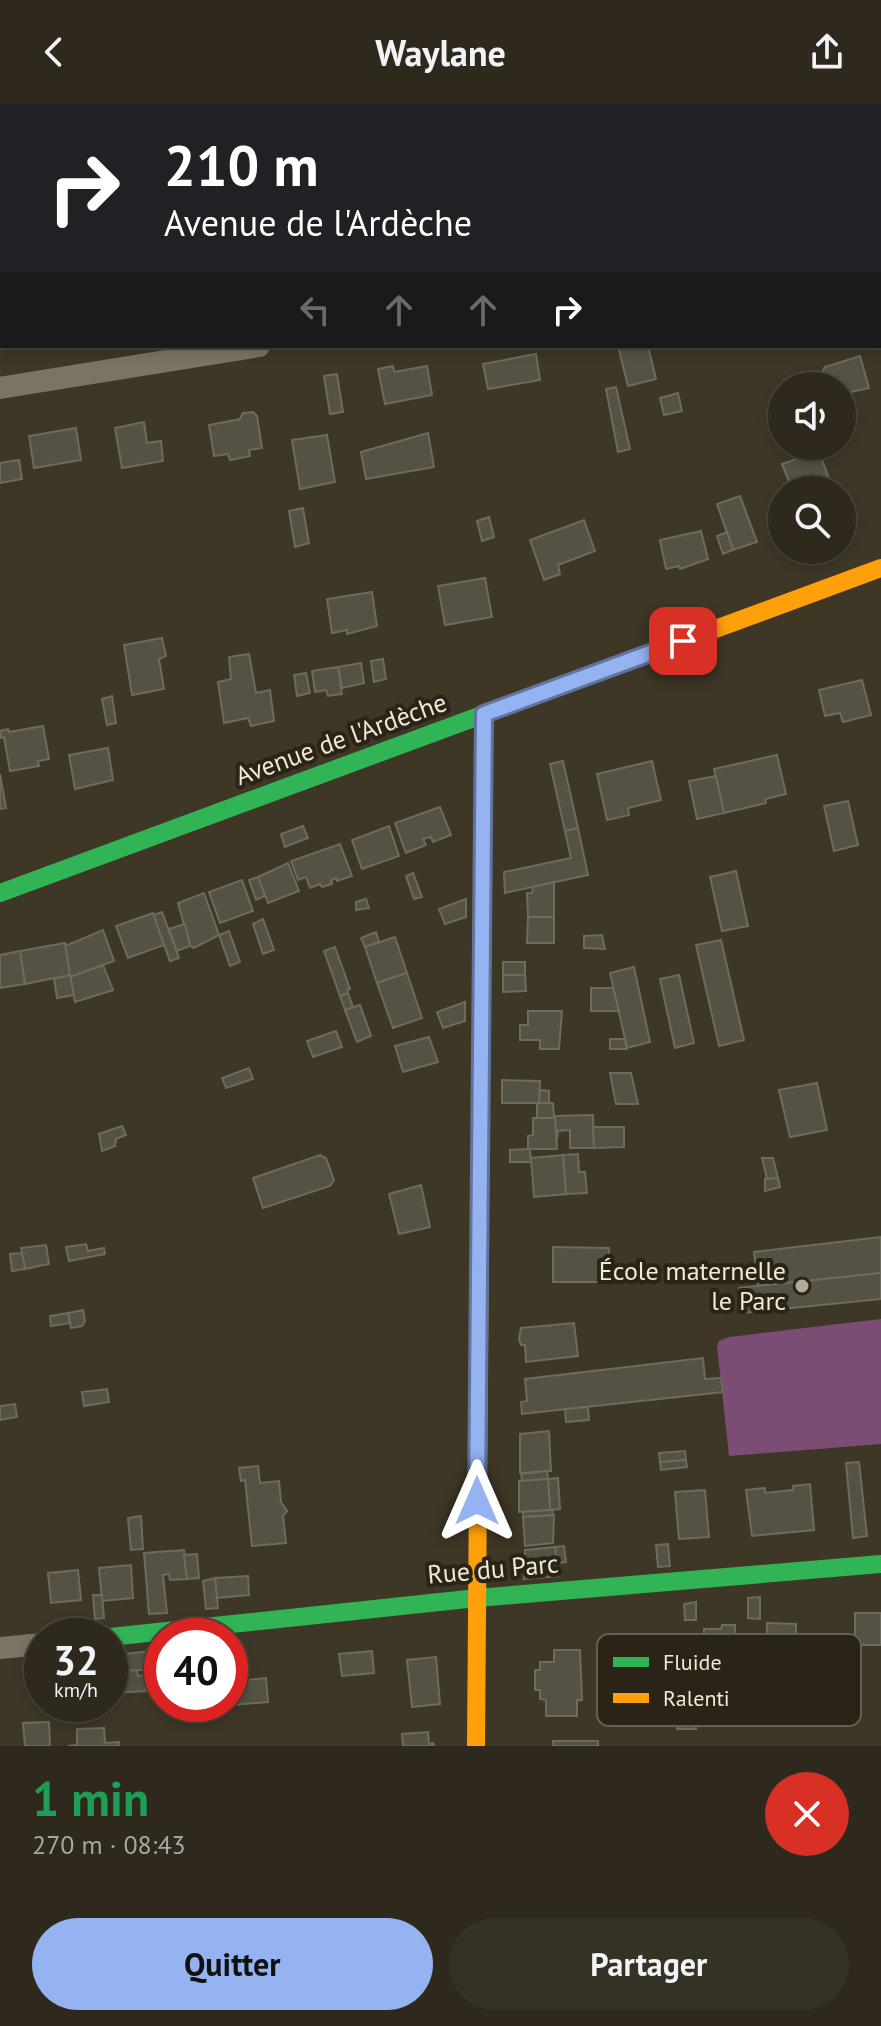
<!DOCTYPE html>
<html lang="fr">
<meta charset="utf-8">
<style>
:root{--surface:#2e291c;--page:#363125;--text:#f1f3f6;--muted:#a7a6a3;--line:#49453b;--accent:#95b2f1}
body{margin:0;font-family:"PT Sans",sans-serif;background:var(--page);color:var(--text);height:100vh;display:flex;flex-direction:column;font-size:30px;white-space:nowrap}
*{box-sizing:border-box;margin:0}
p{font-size:26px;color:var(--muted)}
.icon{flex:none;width:44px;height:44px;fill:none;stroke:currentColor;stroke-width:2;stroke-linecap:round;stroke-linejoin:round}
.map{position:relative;height:1642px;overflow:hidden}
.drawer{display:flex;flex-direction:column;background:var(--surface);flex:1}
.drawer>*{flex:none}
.top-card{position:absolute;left:0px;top:0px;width:882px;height:244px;box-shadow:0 4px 12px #0003,0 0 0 2px var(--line);background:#202124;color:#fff;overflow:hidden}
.controls{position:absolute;left:768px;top:268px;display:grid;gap:16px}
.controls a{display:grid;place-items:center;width:88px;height:88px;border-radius:50%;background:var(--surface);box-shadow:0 4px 12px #0003,0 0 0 2px var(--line);font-size:40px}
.speed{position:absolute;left:24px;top:1514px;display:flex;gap:16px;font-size:40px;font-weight:700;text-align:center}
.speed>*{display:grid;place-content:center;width:104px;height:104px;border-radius:50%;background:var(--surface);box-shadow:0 4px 12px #0003,0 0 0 2px var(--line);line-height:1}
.speed small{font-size:20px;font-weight:400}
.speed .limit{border:12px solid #d22;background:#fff;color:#111}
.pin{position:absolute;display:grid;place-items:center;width:68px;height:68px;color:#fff;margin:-34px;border-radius:16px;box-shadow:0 4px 12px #0006}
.me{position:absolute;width:88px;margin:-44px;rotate:0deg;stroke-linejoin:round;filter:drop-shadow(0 0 6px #0008)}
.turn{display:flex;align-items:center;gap:28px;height:168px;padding:0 32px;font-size:36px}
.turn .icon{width:104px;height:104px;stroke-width:2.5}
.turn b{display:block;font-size:56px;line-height:68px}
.lanes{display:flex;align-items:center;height:76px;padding:0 32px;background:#0003;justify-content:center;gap:40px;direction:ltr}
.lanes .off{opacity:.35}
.round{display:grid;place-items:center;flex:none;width:84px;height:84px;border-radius:42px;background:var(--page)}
.overview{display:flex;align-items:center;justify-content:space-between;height:136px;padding:0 32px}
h1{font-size:48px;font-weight:700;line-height:60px;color:#1e9e55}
.cta{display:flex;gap:16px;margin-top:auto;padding:16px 32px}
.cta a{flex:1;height:92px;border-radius:48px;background:var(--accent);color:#111;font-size:32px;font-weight:700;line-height:92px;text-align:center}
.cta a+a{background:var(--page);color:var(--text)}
header{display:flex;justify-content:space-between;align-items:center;height:104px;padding:0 32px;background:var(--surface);font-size:36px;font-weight:700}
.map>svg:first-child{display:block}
.green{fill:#7b4d74}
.building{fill:#555243;stroke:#6d6b5c;stroke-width:2}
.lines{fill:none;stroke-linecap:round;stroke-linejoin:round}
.street{stroke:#7a7464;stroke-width:22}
.fast{stroke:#30b455;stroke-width:18}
.slow{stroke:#ff9f0a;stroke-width:18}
.route-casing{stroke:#61749d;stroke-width:20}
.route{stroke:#95b2f1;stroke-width:14}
.poi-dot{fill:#b2ab98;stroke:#292416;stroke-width:3}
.labels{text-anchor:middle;stroke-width:8;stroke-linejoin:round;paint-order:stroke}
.street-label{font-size:26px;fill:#f0e9d6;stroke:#292416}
.poi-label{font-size:26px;fill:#f0e9d6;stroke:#292416;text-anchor:end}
.key{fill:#292416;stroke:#655f50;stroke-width:2}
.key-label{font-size:22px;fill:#f0e9d6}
</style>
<header><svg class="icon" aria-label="back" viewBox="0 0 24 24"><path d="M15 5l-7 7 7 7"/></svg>Waylane<svg class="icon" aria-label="share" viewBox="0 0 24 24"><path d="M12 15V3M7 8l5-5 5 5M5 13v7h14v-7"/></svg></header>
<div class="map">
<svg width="881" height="1642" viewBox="0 0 881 1642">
<rect width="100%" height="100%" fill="#3e3726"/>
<path class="green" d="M881,1215v125l-152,12 -12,-110 2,-5 10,-4z"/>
<g class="building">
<path d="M618,242h30l8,33 -28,7z"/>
<path d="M536,250l4,26 -52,9 -5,-25z"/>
<path d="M860,252l9,32 -27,6v-8h-17l-3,-13 3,-6z"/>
<path d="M393,262l1,6 33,-6 5,29 -47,9 -7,-35z"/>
<path d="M337,270l6,38 -13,2 -6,-38z"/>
<path d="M616,283l14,62 -12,3 -12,-63z"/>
<path d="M678,289l4,18 -18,4 -4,-17z"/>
<path d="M253,308l4,4 5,32 -13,2 1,6 -20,4 -2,-6 -14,2 -5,-31 31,-6 3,-6z"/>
<path d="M144,318l3,21 14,-2 2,20 -41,7 -7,-40z"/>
<path d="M76,324l5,32 -47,8 -5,-32z"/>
<path d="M428,329l6,34 -68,12 -5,-27z"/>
<path d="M327,331l8,47 -35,7 -8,-49z"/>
<path d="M819,347l14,39h-31l-1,-4 -9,3 -10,-25z"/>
<path d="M19,356l3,19 -22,4v-20z"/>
<path d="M740,392l17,46 -24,8 -16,-46z"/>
<path d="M303,404l6,35 -14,4 -6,-36z"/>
<path d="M489,413l5,20 -12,4 -5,-20z"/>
<path d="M584,416l11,31 -37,14 2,9 -16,6 -14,-40z"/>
<path d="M701,427l7,28 -28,10 -1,-3 -13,3 -6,-29z"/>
<path d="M727,428l6,18 -10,4 -6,-18z"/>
<path d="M485,474l7,39 -47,8 -7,-39z"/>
<path d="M372,488l5,34 -30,8v-4l-15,3 -5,-34z"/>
<path d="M162,534l4,18 -7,3 5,30 -32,6 -8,-50z"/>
<path d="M249,550l7,39 14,-3 4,31 -23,5 -3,-8 -24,5 -6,-41 13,-3 -2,-22z"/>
<path d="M383,555l3,20 -12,3 -3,-21z"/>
<path d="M361,559l3,20 -22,5 -4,-21z"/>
<path d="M338,563l4,27 -14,2 -2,-6 -11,2 -3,-21z"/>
<path d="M306,569l4,20 -13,3 -3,-21z"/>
<path d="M862,576l9,35 -28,7 -3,-9 -15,3 -6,-26z"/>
<path d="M112,592l4,27 -9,2 -5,-26z"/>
<path d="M43,622l6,33 -11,2 1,5 -29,5 -6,-34 -3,1 -1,-7 8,-2 1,3z"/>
<path d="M108,644l5,32 -38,9 -6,-34z"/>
<path d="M777,651l9,39 -21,5 1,4 -42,10 -10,-44z"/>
<path d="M563,657l15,67 -13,3 -15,-67z"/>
<path d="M652,657l9,39 -33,8 1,7 -22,5 -10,-46z"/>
<path d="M0,670l6,34 -6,1z"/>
<path d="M716,672l8,37 -27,6 -8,-38z"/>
<path d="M848,697l10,44 -24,6 -10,-45z"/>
<path d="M440,703l11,28 -18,7 -2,-5 -8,2 3,6 -20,8 -11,-30z"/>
<path d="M303,722l5,12 -23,9 -4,-13z"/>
<path d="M389,722l10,30 -37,13 -10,-29z"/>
<path d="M578,724l10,47 -83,18 -1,-21 67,-14 -6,-27z"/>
<path d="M340,740l12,32 -15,5 -1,-3 -5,2 1,4 -10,3 -2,-3 -10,4 -4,-11 -8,3 -7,-19z"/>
<path d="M288,759l11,28 -31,12 -10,-26z"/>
<path d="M736,767l12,55 -26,5 -12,-54z"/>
<path d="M413,769l9,24 -8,2 -8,-23z"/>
<path d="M258,773l7,19 -9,4 -7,-20z"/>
<path d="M242,776l11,31 -33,12 -11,-31z"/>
<path d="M554,778v35h-26l-1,-24h5l1,-6z"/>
<path d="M204,789l15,42 -25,13 -4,-2 -12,-43z"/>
<path d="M366,795l3,9 -13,2v-8z"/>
<path d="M466,795v18l-21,7 -6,-15z"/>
<path d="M162,808l17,46 -9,3 -17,-46z"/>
<path d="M153,809l11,32 -36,13 -12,-32z"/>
<path d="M528,813h26v26h-27z"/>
<path d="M263,815l11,31 -11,4 -10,-30z"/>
<path d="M185,820l5,22 -13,5 -8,-22z"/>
<path d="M103,826l11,31 -44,16 -5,-31z"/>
<path d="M229,827l11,31 -10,4 -11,-31z"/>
<path d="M376,828l3,10 -14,5 -4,-9z"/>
<path d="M602,831l3,14 -21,-1v-12z"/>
<path d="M395,833l12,36 -30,10 -12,-36z"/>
<path d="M721,836l23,100 -25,6 -23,-101z"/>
<path d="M65,839l5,32 -45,9 -5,-33z"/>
<path d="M335,843l15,42 -3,1 1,3 -8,3 -16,-45z"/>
<path d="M20,847l5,33 -25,4v-33z"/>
<rect x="503" y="858" width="22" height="13"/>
<path d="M103,861l10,25 -38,12 -5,-25z"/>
<path d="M634,863l16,75 -23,6 -17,-75z"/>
<path d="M407,869l15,45 -29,10 -16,-45z"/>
<path d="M70,871l4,20 -17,3 -3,-19z"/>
<path d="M503,871h22l1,16 -23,1z"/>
<path d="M679,871l15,68 -19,5 -15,-69z"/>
<path d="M591,884h22l6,23h-28z"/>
<path d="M348,889l5,14 -8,3 -5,-14z"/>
<path d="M465,898v19l-22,7 -6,-16z"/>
<path d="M360,901l11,31 -14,6 -12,-32z"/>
<path d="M528,907h34l-3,38h-19v-9h-20v-15h8z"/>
<path d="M336,927l6,16 -29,10 -6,-16z"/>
<path d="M429,933l9,25 -35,10 -8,-26z"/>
<path d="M610,935h15l2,10h-17z"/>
<path d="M249,964l4,11 -27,9 -4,-10z"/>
<path d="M610,969h21l7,31h-22z"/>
<path d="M502,976l38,1 -1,22h-37z"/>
<path d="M817,979l10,47 -37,7 -11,-47z"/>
<path d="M540,986l9,1v12h-10z"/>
<path d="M537,999h16l1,15 -17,1z"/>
<path d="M593,1011l1,33h-24v-18l-12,1 -1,9 -3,-24z"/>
<path d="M533,1014h22l2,31h-29v-13l5,-1z"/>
<path d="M122,1022l4,9 -10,4 -1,7 -13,5 -3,-17z"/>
<path d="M593,1023h31v20l-30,1z"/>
<path d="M528,1045h2l1,13h-21v-12z"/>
<path d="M578,1050l1,18h6l2,21 -21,1 -3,-39z"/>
<path d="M320,1051l6,3 8,22 -4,6 -67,22 -10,-30z"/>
<path d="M563,1051l3,39 -32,3 -3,-39z"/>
<path d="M762,1054h11l5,20 -11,1z"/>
<path d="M778,1074l2,9 -15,4v-12z"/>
<path d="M421,1081l9,42 -31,7 -10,-40z"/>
<path d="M881,1133v36l-123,13 -4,-34z"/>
<path d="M86,1140l2,7 16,-3 1,6 -36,7 -3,-14z"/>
<path d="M46,1141l3,19 -24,5 -4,-21z"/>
<path d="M553,1143l56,1 -2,34h-54z"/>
<path d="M22,1149l3,16 -13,2 -2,-17z"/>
<path d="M881,1169v26l-139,14 -3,-25z"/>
<path d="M83,1206l2,11 -3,5 -11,2 -3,-15z"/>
<path d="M68,1209l2,10 -19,3 -1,-10z"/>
<path d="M574,1219l4,33 -52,6 -1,-17h-4l-2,-6 2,-11z"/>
<path d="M703,1254l2,21 16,-1 2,14 -201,22 -1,-12 6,-1 -2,-22z"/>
<path d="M107,1285l2,13 -25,4 -2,-14z"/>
<path d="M15,1300l2,13 -17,3v-14z"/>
<path d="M588,1303l1,13 -23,2 -1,-13z"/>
<path d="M549,1327l2,40 -31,2v-39z"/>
<path d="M685,1347l1,9 -26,2 -1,-9z"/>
<path d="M686,1356l1,7 -26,3 -1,-8z"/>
<path d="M859,1358l8,74 -14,2 -7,-75z"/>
<path d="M258,1362l2,17 19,-2 2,21 6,9 -4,5 3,27 -34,3 -7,-66 -4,1 -2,-13z"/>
<path d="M547,1367l1,8 -26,2 -1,-7z"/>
<path d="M558,1374l2,31 -10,1 -2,-31z"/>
<path d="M548,1375l2,31 -31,2v-31z"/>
<path d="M810,1380l4,46 -62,6 -6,-46 19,-2v5l28,-3v-4z"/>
<path d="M705,1386l4,47 -30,2 -4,-47z"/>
<path d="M550,1406h2l1,5 -30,2v-5z"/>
<path d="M554,1411l-1,28 -28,3 -2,-29z"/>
<path d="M141,1412l2,33 -12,1 -3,-32z"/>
<path d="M668,1440l2,22 -12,1 -2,-22z"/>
<path d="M564,1442l2,16 -9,1 -2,-16z"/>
<path d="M555,1443l3,29 -34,3 1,-29z"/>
<path d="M184,1446l3,29 -17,1 -1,-6 -6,1 4,38 -18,1 -5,-61z"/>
<path d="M197,1450l2,24 -12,1 -3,-24z"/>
<path d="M131,1461l2,33 -31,3 -3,-33z"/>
<path d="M78,1466l3,30 -30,3 -3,-30z"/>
<path d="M248,1472l1,19 -32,3 -2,-20z"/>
<path d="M215,1474l3,30 -12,1 -3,-28z"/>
<path d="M93,1491h9l2,23 -9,1z"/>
<path d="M760,1493v22l-12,-1v-20z"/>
<path d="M696,1498v18h-11l-1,-16z"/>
<rect x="855" y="1509" width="26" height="32"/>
<path d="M767,1519l29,1v34l-30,-1z"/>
<path d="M722,1521h13v28h-31v-24h17z"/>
<path d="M554,1546h26l2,50h-5v16h-31v-16l-6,-1v-9h-5v-20h5v-8h14z"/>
<path d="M152,1547l2,18 -28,2 -2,-17z"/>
<path d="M372,1547l2,22 -32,3 -3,-22z"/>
<path d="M436,1553l4,47 -28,3 -5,-47z"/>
<path d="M125,1564l1,3 11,-1 1,6 6,-1 2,16 -33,2 -3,-24z"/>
<path d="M266,1574l2,24 -37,3 -1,-23z"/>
<path d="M230,1592l1,9 -38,3v-4h37z"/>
<path d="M677,1613h18l1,12h-19z"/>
<path d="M49,1618l1,24h-25l-2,-23z"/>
<path d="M104,1624l1,15 14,-1v4h-51l9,-1v-16z"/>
<path d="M428,1628l1,12 4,-1 1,3h-31l-1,-12z"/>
<rect x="553" y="1637" width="45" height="5"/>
</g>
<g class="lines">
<g class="street">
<path d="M75,0l1,2"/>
<path d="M230,2l1,-2"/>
<path d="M0,102h2"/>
<path d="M880,142h1"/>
<path d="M0,284l259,-42"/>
<path d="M0,1544l42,-4"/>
</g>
<g class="fast">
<path d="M0,789l555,-205"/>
<path d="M480,1119l4,-509"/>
<path d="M110,1533l367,-39 404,-34"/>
</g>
<g class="slow">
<path d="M555,584l326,-120"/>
<path d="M476,1642l4,-523"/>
</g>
</g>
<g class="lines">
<g class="route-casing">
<path id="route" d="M477,1397l7,-787 199,-73"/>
</g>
<use href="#route" class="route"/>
</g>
<circle class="poi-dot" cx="802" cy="1182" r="8"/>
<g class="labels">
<g class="street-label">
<text transform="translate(341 635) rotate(-20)" y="9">Avenue de l'Ardèche</text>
<text transform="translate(493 1465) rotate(-5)" y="9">Rue du Parc</text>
</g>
<g class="poi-label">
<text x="786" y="1176">École maternelle<tspan x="786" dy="30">le Parc</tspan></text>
</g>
</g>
<rect x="597" y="1530" width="264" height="92" rx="12" class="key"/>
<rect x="613" y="1553" width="36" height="10" fill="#30b455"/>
<rect x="613" y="1589" width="36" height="10" fill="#ff9f0a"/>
<g class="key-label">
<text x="663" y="1566">Fluide</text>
<text x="663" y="1602">Ralenti</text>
</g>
</svg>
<div class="controls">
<a><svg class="icon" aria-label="sound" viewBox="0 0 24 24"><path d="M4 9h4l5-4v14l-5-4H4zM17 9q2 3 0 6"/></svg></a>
<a><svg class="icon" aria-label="search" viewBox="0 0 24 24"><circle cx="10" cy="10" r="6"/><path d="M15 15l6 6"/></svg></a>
</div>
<div class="speed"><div>32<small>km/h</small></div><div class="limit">40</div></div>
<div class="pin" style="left:683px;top:537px;background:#d93025"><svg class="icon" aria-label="arrive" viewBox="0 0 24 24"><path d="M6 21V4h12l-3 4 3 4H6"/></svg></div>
<svg class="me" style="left:477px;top:1397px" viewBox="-20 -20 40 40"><path d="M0-17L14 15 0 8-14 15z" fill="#95b2f1" stroke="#fff" stroke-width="4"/></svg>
<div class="top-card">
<div class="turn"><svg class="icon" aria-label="right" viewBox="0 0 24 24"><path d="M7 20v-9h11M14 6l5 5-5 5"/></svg><div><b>210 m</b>Avenue de l'Ardèche</div></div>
<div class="lanes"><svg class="icon off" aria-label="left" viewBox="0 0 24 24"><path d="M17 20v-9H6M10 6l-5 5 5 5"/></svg><svg class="icon off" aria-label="ahead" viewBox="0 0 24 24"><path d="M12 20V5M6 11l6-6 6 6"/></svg><svg class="icon off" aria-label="ahead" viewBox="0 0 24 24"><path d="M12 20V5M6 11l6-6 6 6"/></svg><svg class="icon" aria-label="right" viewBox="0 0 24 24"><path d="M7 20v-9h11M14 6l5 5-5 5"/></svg></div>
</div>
</div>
<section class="drawer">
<div class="overview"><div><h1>1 min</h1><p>270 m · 08:43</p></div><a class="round" style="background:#d93025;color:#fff"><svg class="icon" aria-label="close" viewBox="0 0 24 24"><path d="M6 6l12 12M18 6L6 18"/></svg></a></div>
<div class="cta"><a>Quitter</a><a>Partager</a></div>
</section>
